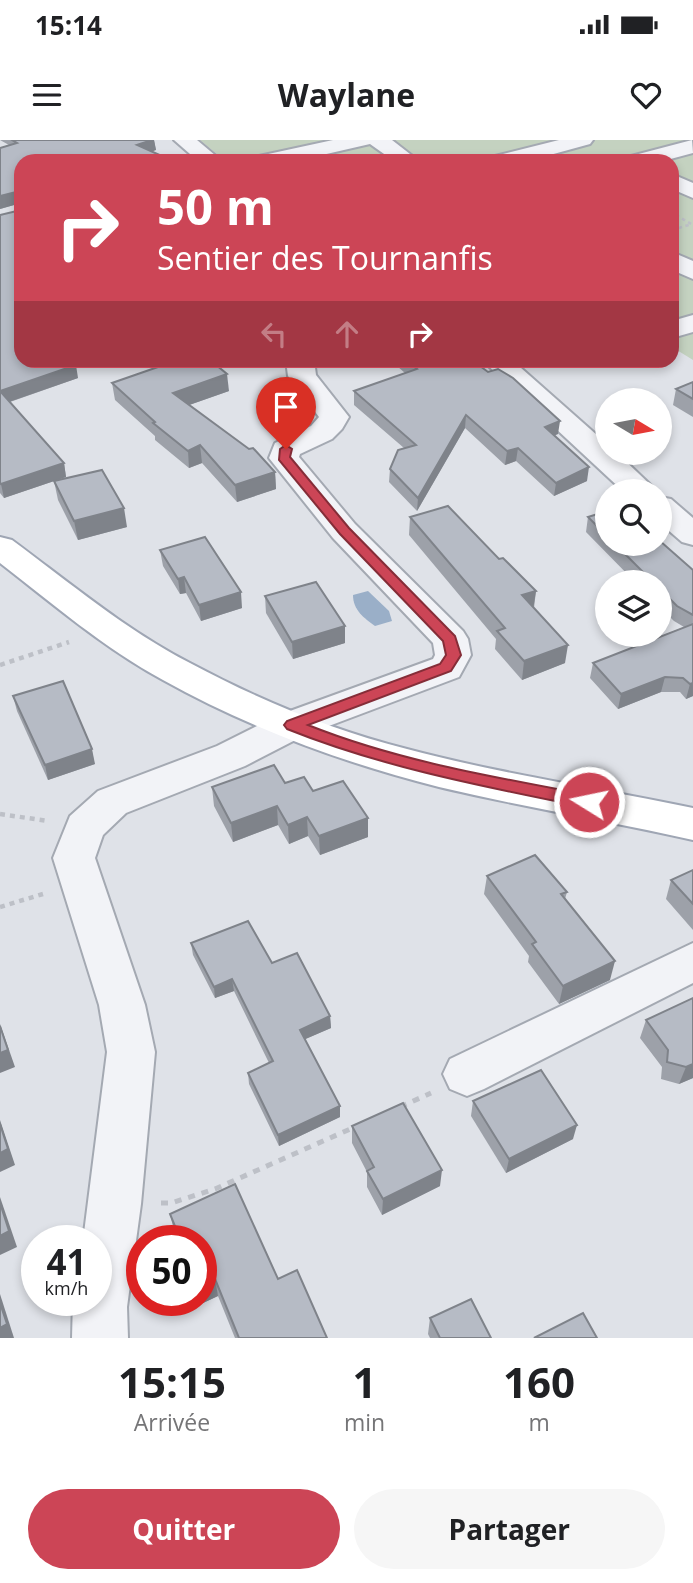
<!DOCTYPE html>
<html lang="fr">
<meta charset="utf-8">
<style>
:root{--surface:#fff;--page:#f6f6f6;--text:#202124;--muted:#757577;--accent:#cc4556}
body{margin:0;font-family:"Open Sans",sans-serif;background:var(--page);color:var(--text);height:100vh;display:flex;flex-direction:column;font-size:26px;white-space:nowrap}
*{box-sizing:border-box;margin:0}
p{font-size:23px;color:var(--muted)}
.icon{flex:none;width:38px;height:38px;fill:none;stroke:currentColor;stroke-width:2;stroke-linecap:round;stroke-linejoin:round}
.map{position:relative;height:1198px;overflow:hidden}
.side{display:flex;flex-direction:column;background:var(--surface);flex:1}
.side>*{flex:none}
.banner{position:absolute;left:14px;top:14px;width:665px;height:214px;border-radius:21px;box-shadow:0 4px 10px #0003;background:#cc4556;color:#fff;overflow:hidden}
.needle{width:46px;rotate:100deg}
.controls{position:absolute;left:595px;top:248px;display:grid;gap:14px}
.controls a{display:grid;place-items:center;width:77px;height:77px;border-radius:50%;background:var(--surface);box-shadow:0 4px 10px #0003;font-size:35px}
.speed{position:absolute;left:21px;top:1085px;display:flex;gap:14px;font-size:35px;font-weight:700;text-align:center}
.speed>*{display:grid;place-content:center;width:91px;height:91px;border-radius:50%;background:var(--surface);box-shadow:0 4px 10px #0003;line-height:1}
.speed small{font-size:18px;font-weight:400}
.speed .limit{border:10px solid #d22;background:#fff;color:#111}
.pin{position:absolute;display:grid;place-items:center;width:60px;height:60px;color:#fff;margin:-72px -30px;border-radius:50% 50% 50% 0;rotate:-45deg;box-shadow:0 0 7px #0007}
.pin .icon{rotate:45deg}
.me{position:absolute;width:77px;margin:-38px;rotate:280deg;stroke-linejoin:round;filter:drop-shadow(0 0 5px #0008)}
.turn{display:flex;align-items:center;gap:24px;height:147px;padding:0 28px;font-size:32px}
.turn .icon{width:91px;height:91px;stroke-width:2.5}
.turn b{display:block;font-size:49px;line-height:60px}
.lanes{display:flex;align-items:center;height:66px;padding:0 28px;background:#0003;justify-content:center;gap:35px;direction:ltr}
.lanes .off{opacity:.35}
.eta{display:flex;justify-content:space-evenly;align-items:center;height:119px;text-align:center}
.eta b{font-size:42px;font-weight:700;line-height:49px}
.primary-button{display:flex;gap:14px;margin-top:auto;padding:14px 28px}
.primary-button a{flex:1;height:80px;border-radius:42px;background:var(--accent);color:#fff;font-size:28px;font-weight:700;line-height:80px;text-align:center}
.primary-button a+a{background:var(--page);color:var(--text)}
.status{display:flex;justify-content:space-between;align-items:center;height:49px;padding:0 35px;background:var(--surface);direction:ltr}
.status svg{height:19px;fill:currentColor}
header{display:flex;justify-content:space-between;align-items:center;height:91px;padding:0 28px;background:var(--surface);font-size:32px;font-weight:700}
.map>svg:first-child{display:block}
.green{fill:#c4d2c0}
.water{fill:#9aafc8}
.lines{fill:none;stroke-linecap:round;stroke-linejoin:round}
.minor-casing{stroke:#a4a9b2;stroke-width:4}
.major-casing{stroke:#9fa6b4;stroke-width:4}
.path-far2{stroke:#bdc0c7;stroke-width:2.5;stroke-dasharray:3.5 3.5;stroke-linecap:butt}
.path-far1{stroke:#bdc0c7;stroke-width:4.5;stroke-dasharray:5 5;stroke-linecap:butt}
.path{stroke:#bdc0c7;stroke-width:5;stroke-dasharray:7 7;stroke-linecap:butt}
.minor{fill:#f2f3f7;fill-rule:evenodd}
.major{fill:#fff;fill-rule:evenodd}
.wall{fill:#9da1a9}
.shaded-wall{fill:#7f838a}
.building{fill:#b6bbc5;stroke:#7f838a;stroke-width:2}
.route{fill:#cc4556;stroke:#852d38;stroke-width:2}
</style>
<div class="status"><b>15:14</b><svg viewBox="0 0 49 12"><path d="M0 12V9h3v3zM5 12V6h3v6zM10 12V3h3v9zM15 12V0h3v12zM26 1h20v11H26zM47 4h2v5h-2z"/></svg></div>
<header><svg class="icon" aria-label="menu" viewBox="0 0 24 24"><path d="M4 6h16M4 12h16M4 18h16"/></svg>Waylane<svg class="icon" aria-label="heart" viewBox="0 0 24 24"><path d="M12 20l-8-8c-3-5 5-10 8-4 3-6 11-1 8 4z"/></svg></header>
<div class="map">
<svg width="693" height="1198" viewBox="0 0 693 1198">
<rect width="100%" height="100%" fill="#dfe2e8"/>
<path class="green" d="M200,0h493v220l-21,-13v-186h-447z"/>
<path class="water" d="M368,451l21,20 3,10 -17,5c-11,-8 -22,-16 -22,-31z"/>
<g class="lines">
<g class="minor-casing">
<g id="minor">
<path d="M174,0h23l25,21h-24z"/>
<path d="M333,0h59l27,21h-25l-24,-17 -74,17h-40l3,-5z"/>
<path d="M559,0h34l-3,4 -62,17h-36l3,-5z"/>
<path d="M692,0l1,13 -30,8h-35l3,-5z"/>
<path d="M672,34l21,9v15l-21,-9z"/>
<path d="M672,112l21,9v18l-21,-9z"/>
<path d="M693,175v17l-21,6v-17z"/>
<path d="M286,220h28l2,15 33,42 -7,12 -10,10 -32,15 -1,3 56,67 108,107 5,8 3,16 -12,22 -154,58 -60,31 -119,47 -23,22 -8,23 50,147 10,47 -14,152 -14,103 1,31h-56l1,-38h23v-59h-13l24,-189 -8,-47 -46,-147 17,-42 28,-25 119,-45 62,-31 154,-56 2,-4 -2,-12 -100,-105 -64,-80 6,-15 36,-17 8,-9 -31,-41z"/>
<path d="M482,220h30l95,84v9h10l41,39h-34z"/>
<path d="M660,357l11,2 22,19v27l-11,-3 -22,-19z"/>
<path d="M693,803v40l-209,106 -17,7 -17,-7 -7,-15 7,-15z"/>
</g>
</g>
<g class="major-casing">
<path id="major" d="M0,397l12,3c58,43 114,90 178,123 69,37 142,67 217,86 94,25 191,39 286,59v32c-84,-19 -170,-33 -254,-53 -95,-24 -190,-59 -276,-107 -59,-32 -110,-76 -163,-117z"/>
</g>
<g class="path-far2">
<path d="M676,75l17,10"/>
<path d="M672,90l20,-6"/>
</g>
<g class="path-far1">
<path d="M0,525l69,-23"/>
<path d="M0,674l48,7"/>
<path d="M0,767l43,-13"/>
</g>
<g class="path">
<path d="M400,967l31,-14"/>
<path d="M161,1063h10l44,-14 142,-63"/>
</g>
<use href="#minor" class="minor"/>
<use href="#major" class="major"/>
</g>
<g class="wall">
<path d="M0,0h154l2,10 -135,11v199l57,18 -68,24 54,61 2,14 -62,21 -4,-5v-278l21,-5v-7l-21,6 9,-64z"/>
<path d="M390,220h82l86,74 -3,1 32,46 -33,15 -38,-35 -11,4 -40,-37 -48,83 -28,-29 1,-13 14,-21 -50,-43v-14l51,-18z"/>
<path d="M693,242v35l-20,-12 3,-16z"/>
<path d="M112,243l117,8 -40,14 86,67 1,17 -39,13 -35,-39 -13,5 -34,-28v-4l-40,-36z"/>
<path d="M54,341l73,46 -49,13 -20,-40z"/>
<path d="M607,371v33h53l33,26v126l-7,3 -6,-7h-19l-43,17 -28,-31 3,-15 91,-36 -10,-6 -14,-14v-24h-24l-50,-51 2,-15z"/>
<path d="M410,377l89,42 37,32 -2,17 31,55 -43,17 -27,-31 1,-10 -87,-104z"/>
<path d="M160,410l82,58 -41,13 -15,-28 -6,1 -17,-28z"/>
<path d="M265,456l80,47 -52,16 -27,-46z"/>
<path d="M13,556l82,68 -47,16 -31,-69z"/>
<path d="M285,643l28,8 55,46 -48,18 -12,-19 -19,8 -11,-19 -45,17 -19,-36 -2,-19z"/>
<path d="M693,730v60l-27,-31 5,-19z"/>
<path d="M487,736l80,16 -2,7 45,81 -51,24 -31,-42 1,-6 -45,-62z"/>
<path d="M191,803l81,20 58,53 1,12 -26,11 35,78 -61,29 -30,-62 -1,-11 21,-10 -35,-72 -19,7 -22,-43z"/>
<path d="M693,858v80l-14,6 -18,-5 1,-12 -22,-29 6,-18z"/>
<path d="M473,961l100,38 -67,34 -35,-57z"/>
<path d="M352,986l88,60 -58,29 -15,-28v-15l-15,-29z"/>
<path d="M170,1074l108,65 49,59h-92l-17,-42 -15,7 -2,-4v-58h-23l-4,-10z"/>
<path d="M430,1178l61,20h-61l-2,-4z"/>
</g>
<g class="shaded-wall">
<path d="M152,0h2l2,10 -18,7 -1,-12z"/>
<path d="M20,51l1,12 -21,6v-13z"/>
<path d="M76,225l2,13 -75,26 -3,-13z"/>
<path d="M227,234l2,17 -54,19 -2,-17z"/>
<path d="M466,275l-1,13 -48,83 1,-13z"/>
<path d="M560,281l-2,13 -15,6 2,-13z"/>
<path d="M200,305l2,18 -13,5 -1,-17z"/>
<path d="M518,308l-2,13 -11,4 2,-14z"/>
<path d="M64,323l2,14 -62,21 -3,-14z"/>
<path d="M589,327l-2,14 -33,15 2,-13z"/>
<path d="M275,332l1,17 -39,13 -2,-17z"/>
<path d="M124,368l3,19 -49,13 -4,-19z"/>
<path d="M184,437l2,16 -6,1 -2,-15z"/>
<path d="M536,451l-3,19 -11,-15z"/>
<path d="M241,452l1,16 -41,13 -2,-16z"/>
<path d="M345,486v17l-52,16 -1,-17z"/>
<path d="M568,505l-3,18 -43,17 2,-19z"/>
<path d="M665,537l-4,15 -43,17 3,-15z"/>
<path d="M693,543v13l-7,3 4,-15z"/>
<path d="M92,609l3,15 -47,16 -3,-15z"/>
<path d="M277,666l1,19 -45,17 -2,-19z"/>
<path d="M307,677l1,19 -19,8 -1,-19z"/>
<path d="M368,678v19l-48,18 -1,-19z"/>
<path d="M615,821l-5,19 -51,24 4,-18z"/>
<path d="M232,839l2,12 -19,7 -1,-11z"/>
<path d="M330,876l1,12 -30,13 -1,-11z"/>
<path d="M0,884l15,43 -15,6z"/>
<path d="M693,924v14l-14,6 7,-17z"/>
<path d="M340,966v11l-61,29 -1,-11z"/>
<path d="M0,980l15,45 -15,7z"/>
<path d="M577,985l-4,14 -67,34 3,-14z"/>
<path d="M442,1030l-2,16 -58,29 1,-16z"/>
<path d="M0,1057l17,50 -17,8z"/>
<path d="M215,1139l3,17 -15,7 -2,-8v-9z"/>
<path d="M0,1154l14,44h-14z"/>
</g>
<g class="building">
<path d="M12,0h140l-15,5 36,16h-152v199h51l4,5 -76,26 64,72 -63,21 -1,-1v-268l21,-5 -1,-19 -20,5v-48l17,-5z"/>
<path d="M178,220h32l17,14 -54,19 76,56 4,-1 22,24 -40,13 -35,-40 -12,6 -35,-28 2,-1 -43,-39z"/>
<path d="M406,220h66l16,12 10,-3 15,9 47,43 -15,6 44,40 -33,16 -38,-35 -11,3 -41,-36 -48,83 -28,-29 8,-19 18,-5 -62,-54 63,-22z"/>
<path d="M693,242v17l-17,-10z"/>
<path d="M102,330l22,38 -50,13 -20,-40z"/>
<path d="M448,366l51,53 4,-1 33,33 -14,4 46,50 -44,16 -27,-30 8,-3 -95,-111z"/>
<path d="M607,371v25l-19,-19z"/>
<path d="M205,397l36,55 -42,13 -15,-28 -6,2 -18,-29z"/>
<path d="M660,401l33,29v45l-16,-9 -17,-17v-6h-6l-39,-39h45z"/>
<path d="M316,442l29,44 -53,16 -27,-46z"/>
<path d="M693,484v59l-3,1 -7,-6 -18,-1 -44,17 -28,-31z"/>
<path d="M63,541l29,68 -47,16 -32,-69z"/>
<path d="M274,625l11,18 19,-6 9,14 30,-10 25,37 -49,18 -12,-19 -19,8 -11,-19 -46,17 -19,-36z"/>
<path d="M535,715l32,37 -6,2 54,67 -52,25 -31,-42 4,-2 -49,-66z"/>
<path d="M693,730v34l-22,-24z"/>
<path d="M248,781l24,42 25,-10 33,63 -30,14 40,76 -62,29 -30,-62 25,-12 -41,-82 -18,8 -23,-44z"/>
<path d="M693,858v66l-7,3 -19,-5 1,-12 -22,-30z"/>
<path d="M0,886l8,24 -8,3z"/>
<path d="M541,930l36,55 -68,34 -36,-58z"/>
<path d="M403,963l39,67 -59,29 -16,-28 7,-4 -22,-41z"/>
<path d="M0,984l8,25 -8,4z"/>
<path d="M235,1044l43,95 19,-9 30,68h-88l-24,-59 -14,7v-45h-20l-11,-27z"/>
<path d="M0,1063l9,28 -9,5z"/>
<path d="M471,1159l20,39h-51l-10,-20z"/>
<path d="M0,1163l7,21 -7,4z"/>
<path d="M583,1173l14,25h-63z"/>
</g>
<path class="route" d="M286,305l6,4 -2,8 59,71 106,108 6,19 -10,16 -143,54c90,36 186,52 281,70l8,7 -3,4 -5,2c-103,-21 -205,-40 -302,-79l-3,-4 3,-4 153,-57 6,-9 -3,-14 -103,-107 -61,-74 1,-11z"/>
</svg>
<div class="controls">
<a><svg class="needle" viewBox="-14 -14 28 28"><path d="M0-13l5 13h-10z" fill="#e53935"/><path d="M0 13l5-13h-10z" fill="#757577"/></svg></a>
<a><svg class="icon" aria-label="search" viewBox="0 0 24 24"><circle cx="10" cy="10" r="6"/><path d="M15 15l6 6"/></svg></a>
<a><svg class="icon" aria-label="layers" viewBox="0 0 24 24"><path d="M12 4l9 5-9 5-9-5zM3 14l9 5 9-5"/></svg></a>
</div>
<div class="speed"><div>41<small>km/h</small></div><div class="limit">50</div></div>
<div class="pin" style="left:286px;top:309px;background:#d93025"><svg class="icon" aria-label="arrive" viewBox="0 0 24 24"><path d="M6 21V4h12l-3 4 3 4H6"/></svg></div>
<svg class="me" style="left:589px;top:662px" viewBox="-20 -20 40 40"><circle r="17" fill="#cc4556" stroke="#fff" stroke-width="3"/><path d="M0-11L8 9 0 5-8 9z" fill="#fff"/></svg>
<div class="banner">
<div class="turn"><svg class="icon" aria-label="right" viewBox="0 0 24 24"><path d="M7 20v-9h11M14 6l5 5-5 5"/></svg><div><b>50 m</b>Sentier des Tournanfis</div></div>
<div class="lanes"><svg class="icon off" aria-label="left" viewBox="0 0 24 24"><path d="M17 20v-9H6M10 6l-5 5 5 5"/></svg><svg class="icon off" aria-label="ahead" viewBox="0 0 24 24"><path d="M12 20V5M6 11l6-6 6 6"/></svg><svg class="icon" aria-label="right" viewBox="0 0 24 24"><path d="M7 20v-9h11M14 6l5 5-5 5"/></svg></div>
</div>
</div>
<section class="side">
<div class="eta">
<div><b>15:15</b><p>Arrivée</p></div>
<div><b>1</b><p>min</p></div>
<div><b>160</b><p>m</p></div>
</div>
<div class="primary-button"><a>Quitter</a><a>Partager</a></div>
</section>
